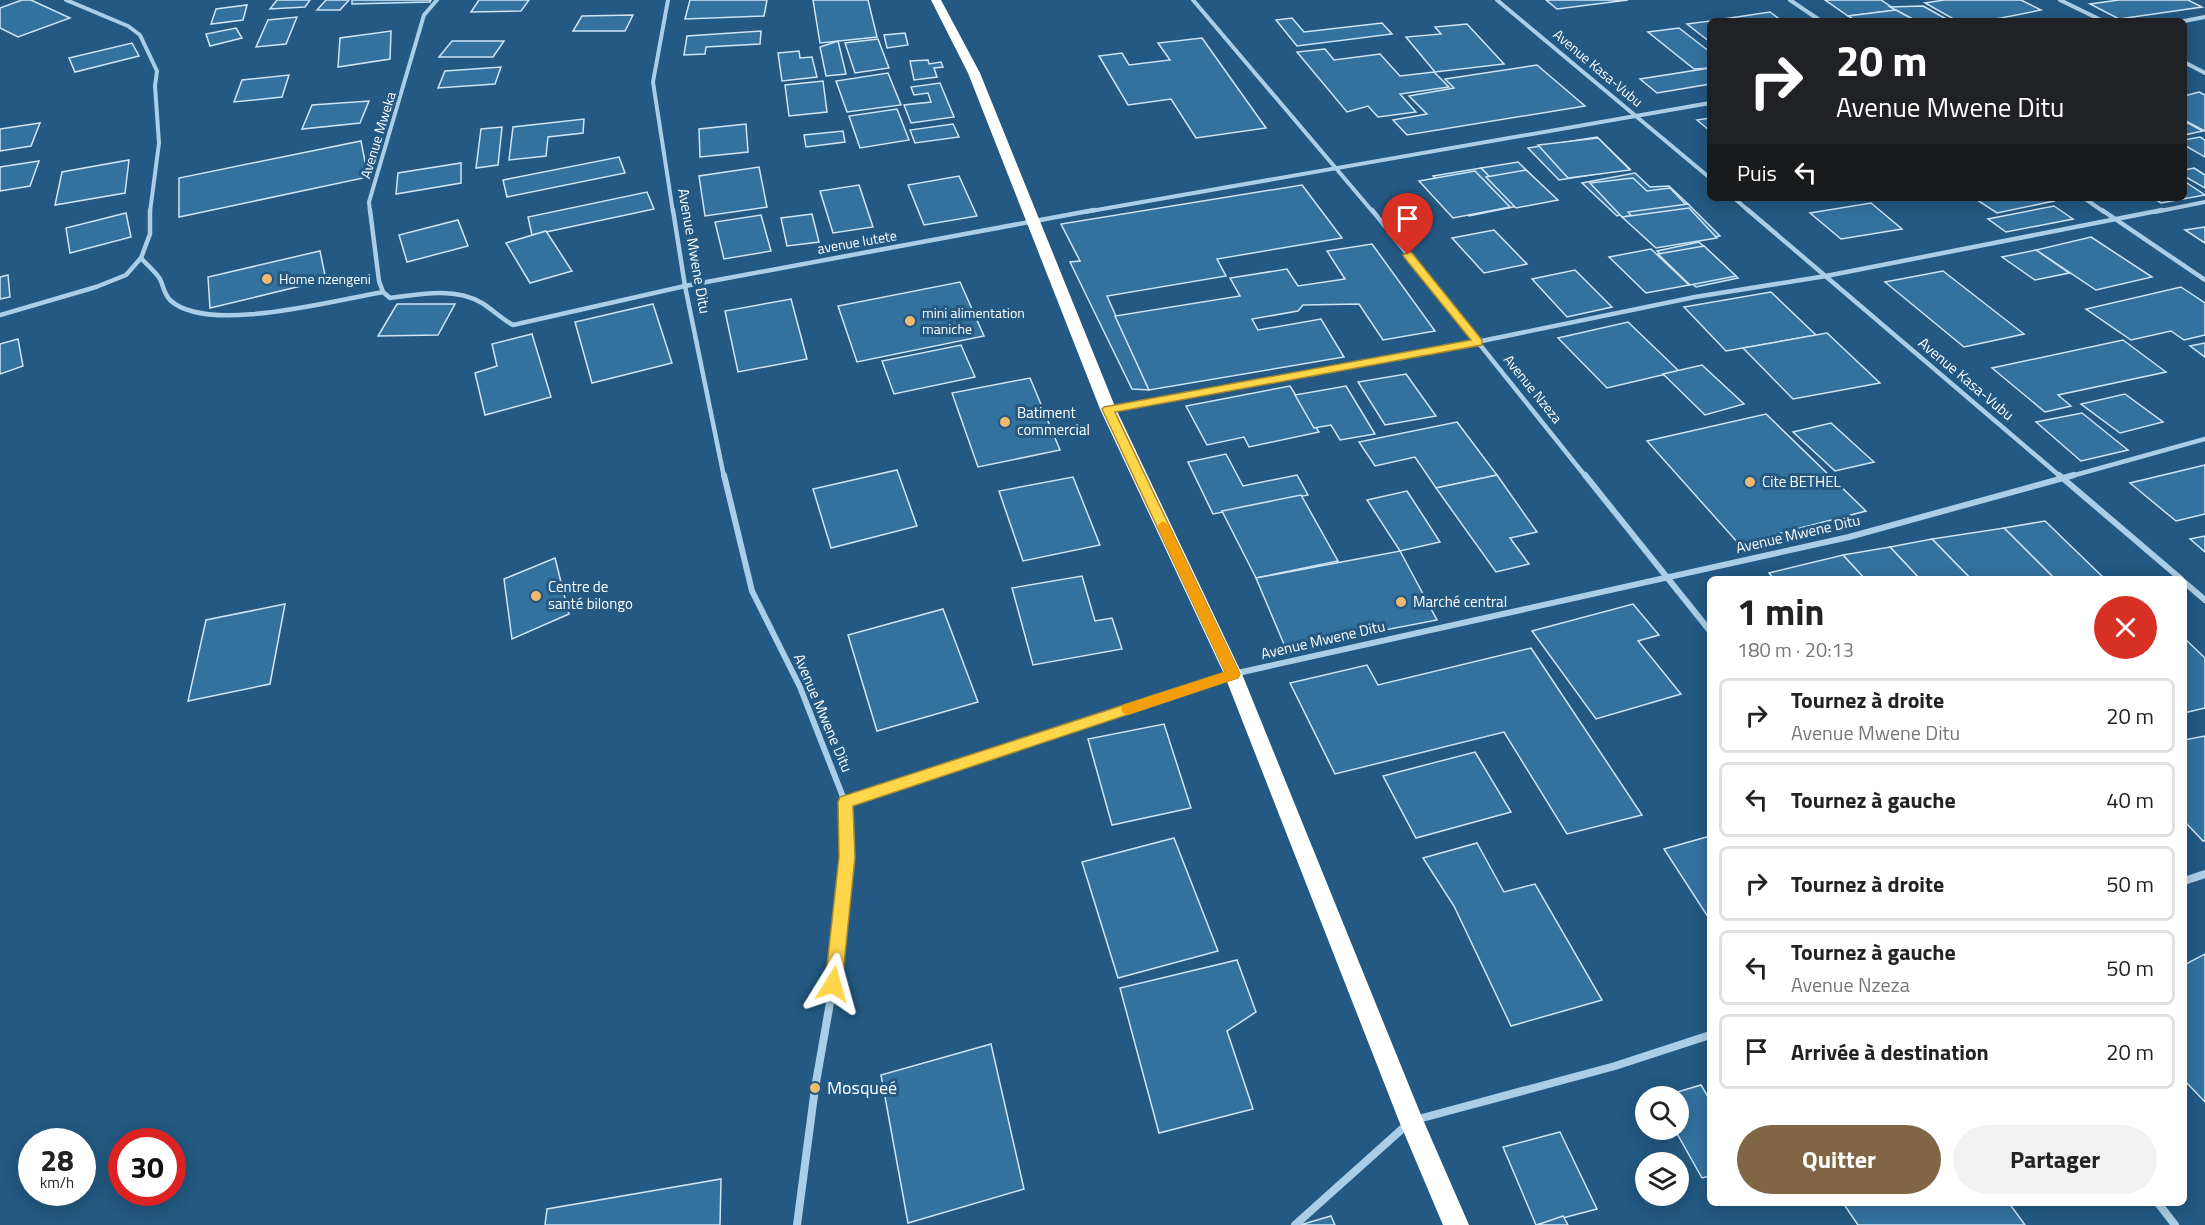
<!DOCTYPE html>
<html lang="fr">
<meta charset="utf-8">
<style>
:root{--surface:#fff;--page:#f2f2f2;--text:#222;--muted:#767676;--line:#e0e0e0;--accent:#806644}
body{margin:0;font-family:"Titillium Web",sans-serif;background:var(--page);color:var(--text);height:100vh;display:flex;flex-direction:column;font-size:22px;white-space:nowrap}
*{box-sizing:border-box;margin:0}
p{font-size:20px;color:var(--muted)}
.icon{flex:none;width:33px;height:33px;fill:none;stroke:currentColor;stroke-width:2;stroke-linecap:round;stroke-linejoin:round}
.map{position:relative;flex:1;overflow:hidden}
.sheet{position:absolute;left:1707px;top:576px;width:480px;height:630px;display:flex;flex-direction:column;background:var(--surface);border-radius:9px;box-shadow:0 3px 15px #0003}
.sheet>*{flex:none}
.hud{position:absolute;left:1707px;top:18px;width:480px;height:183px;border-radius:9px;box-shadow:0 3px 15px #0003;background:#202124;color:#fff;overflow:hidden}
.fabs{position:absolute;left:1635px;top:1086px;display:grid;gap:12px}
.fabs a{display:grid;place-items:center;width:54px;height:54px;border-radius:50%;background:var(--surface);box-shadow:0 3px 15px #0003;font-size:30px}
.speed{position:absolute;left:18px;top:1128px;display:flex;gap:12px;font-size:30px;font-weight:700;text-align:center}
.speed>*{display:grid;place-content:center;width:78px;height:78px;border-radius:50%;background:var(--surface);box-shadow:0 3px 15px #0003;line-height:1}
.speed small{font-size:15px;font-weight:400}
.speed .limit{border:9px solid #d22;background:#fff;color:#111}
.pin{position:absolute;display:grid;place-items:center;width:51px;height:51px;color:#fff;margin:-62px -26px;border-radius:50% 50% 50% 0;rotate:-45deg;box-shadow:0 0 6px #0007}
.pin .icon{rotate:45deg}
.me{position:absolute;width:66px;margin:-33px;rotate:8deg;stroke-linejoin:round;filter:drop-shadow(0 0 4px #0008)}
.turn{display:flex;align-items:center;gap:21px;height:126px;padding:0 30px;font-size:27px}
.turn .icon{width:78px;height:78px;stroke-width:2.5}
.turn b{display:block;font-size:42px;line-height:51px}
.then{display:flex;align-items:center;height:57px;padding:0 30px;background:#0003;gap:12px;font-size:22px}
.round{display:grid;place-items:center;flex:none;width:63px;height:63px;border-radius:32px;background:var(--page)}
.head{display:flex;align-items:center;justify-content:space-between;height:102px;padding:0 30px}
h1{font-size:36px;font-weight:700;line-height:45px}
.action{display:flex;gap:12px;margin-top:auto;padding:12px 30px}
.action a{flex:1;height:69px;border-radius:36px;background:var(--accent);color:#fff;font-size:24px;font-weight:700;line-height:69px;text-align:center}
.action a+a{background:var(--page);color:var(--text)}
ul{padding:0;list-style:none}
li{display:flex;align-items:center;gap:18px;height:75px;margin:0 12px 9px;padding:0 18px;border:3px solid var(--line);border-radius:9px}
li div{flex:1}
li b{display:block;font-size:22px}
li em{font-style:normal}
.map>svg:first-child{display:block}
.building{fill:#33719f;stroke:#cee5f6;stroke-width:1.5}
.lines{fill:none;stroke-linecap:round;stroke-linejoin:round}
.street-far3{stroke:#aacee7;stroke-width:4}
.street-far2{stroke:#aacee7;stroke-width:4.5}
.street-far1{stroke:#aacee7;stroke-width:6}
.street{stroke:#aacee7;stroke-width:8}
.highway{fill:#fff;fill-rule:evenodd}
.route{fill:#ffd54a;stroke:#a68a30;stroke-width:1.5}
.slow{fill:#f59e0b}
.poi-dot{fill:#f2ba6d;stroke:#235982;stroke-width:2}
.labels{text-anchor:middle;stroke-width:6;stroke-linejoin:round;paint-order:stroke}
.far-street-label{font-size:14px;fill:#fff;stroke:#235982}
.far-poi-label{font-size:14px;fill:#fff;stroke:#235982;text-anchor:start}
.street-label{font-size:15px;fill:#fff;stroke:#235982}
.poi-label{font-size:15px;fill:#fff;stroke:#235982;text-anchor:start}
.near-poi-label{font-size:18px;fill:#fff;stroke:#235982;text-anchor:start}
</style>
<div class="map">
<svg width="2205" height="1225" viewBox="0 0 2205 1225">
<rect width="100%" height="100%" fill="#235982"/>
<g class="building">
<path d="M22,0h9l39,18 -52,19 -18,-9v-20z"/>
<path d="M277,0h33l-5,7 -35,2z"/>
<path d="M326,0h23l-9,10h-23z"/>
<path d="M352,0h79l-1,2 -78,2z"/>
<path d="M479,0h50l-8,11 -50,1z"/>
<path d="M690,0h77l-3,16 -79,3z"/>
<path d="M813,0h55l9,37 -57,6z"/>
<path d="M1546,0h82l-71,9z"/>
<path d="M1825,0h56l15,10 -48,6z"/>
<path d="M1944,0h77l20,10 -55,11h-29l-32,-18z"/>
<path d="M2119,0h69l14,7 -83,12 -29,-15z"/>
<path d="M247,5l-4,15 -32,4 5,-15z"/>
<path d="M1923,6l27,15h-34l-26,-14z"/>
<path d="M1896,10l20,11h-60l-8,-5z"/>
<path d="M1770,12l12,9h-72z"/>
<path d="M633,15l-8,16h-52l9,-15z"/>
<path d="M297,17l-11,27 -30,3 12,-27z"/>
<path d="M1292,18l12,14 78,-9 10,11 -95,12 -21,-26z"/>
<path d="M1710,21v21l-23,-18z"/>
<path d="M1467,24l37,40 -69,8 -29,-35 35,-3 -6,-7z"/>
<path d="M236,28l6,10 -32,8 -4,-12z"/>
<path d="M1679,28l31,24v16l-16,1 -46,-37z"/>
<path d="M391,31l-1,28 -52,8 2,-29z"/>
<path d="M761,31l-1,13 -54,3 -1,7 -21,1 3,-19z"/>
<path d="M905,33l3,12 -21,3 -3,-13z"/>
<path d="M1202,38l64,90 -70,10 -25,-39 -43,6 -29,-49 23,-3 7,12 41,-5 -12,-17z"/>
<path d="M878,39l11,29 -34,5 -10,-30z"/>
<path d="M452,41h52l-11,16h-54z"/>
<path d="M838,41l8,33 -20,2 -6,-29z"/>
<path d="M132,43l7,13 -64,16 -6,-14z"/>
<path d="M1325,49l9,11 46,-6 20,22 34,-4 15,15 -49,7 16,18 -38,5 -10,-11 -21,6 -50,-60z"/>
<path d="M799,51l1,7 12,-1 5,20 -35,4 -4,-28z"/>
<path d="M928,60l1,4 12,-2 2,5 -9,1 3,9 -23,3 -4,-19z"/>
<path d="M1537,65l48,41 -178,29 -14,-15 34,-6 -18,-18 45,-8 -9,-9z"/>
<path d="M501,67l-6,17 -57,4 7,-17z"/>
<path d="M1710,68v16l-53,9 -17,-14z"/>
<path d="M888,73l13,32 -54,7 -11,-31z"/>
<path d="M289,75l-7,22 -48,5 8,-22z"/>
<path d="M823,81l4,31 -38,4 -4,-31z"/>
<path d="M940,83l14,34 -43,6 -7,-18 27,-3 -3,-9 -14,2 -3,-8z"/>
<path d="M2199,92l6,3v36l-21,-11v-24z"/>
<path d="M369,101l-9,22 -58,6 10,-24z"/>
<path d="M897,109l12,31 -49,8 -11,-32z"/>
<path d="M1710,118v13l-13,-11z"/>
<path d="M584,119l-1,14 -35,4 -2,19 -37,4 4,-33z"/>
<path d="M2184,121l19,10 -19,4z"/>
<path d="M40,123l-9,23 -31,5v-22z"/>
<path d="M746,124l2,28 -48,5 -1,-28z"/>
<path d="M953,124l6,13 -44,6 -5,-13z"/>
<path d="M502,127l-4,38 -22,3 5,-39z"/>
<path d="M843,131l2,11 -39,5 -2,-12z"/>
<path d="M1597,137l33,32 -71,11 -31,-32z"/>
<path d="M2200,137l5,3v17l-21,-12v-5z"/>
<path d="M1598,138l32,32 -62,8 -30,-33z"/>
<path d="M361,141l7,36 -189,40v-39z"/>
<path d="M619,157l6,16 -118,24 -4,-17z"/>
<path d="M129,160l-4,33 -70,12 7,-33z"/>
<path d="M39,161l-9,25 -30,5v-24z"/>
<path d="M1518,162l38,37 -38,7 -37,-38z"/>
<path d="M461,163v20l-65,11 2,-21z"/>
<path d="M759,167l8,40 -62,9 -6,-40z"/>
<path d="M1481,168l37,38 -49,10 -36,-40z"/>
<path d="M2194,168l11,7v13l-21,-12v-6z"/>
<path d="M1526,170l32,30 -42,8 -30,-31z"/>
<path d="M1475,171l35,36 -57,11 -34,-37z"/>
<path d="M1635,173l15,14 19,-1 19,18 -60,8 -11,4 -35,-33z"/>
<path d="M959,176l18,40 -53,9 -16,-40z"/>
<path d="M1633,178l14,13 23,-3 19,20 -67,9 -32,-34z"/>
<path d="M2184,181l21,14 -44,8 -8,-5h31z"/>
<path d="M859,185l14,42 -40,6 -13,-42z"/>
<path d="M1302,185l40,53 -125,21 9,17 -119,20 42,94 -17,-1 -62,-127 10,-1 -19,-37z"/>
<path d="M647,192l7,17 -122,26 -4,-18z"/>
<path d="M1974,198h76l4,3 -57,12z"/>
<path d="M1871,203l31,26 -61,10 -31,-26z"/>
<path d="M1688,204l32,32 -61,9 -31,-33z"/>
<path d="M2054,206l19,13 -67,13 -18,-13z"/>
<path d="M1689,208l28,30 -61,10 -34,-31z"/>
<path d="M126,213l5,24 -61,16 -4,-25z"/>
<path d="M812,214l7,28 -32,4 -6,-28z"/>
<path d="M761,215l10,36 -47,8 -9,-37z"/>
<path d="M458,220l10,26 -61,16 -8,-27z"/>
<path d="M2205,227v16l-20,-13z"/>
<path d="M1494,230l33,34 -43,9 -32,-35z"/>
<path d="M546,231l26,40 -42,12 -24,-40z"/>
<path d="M2091,237l61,40 -56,13 -60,-40z"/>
<path d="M1699,242l39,36 -42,9 -39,-36z"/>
<path d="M1372,244l63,87 -52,9 -24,-36 -56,1 -5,6 -46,8 6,11 63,-11 23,38 -195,33 -34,-74 125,-20 -10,-18 57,-9 11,17 47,-7 -18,-28z"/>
<path d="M1704,246l32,30 -46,9 -32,-31z"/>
<path d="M1651,249l38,36 -43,8 -37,-36z"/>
<path d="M2036,250l33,23 -34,7 -33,-23z"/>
<path d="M320,251l6,29 -116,28 -2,-31z"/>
<path d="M1575,270l37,37 -45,10 -35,-38z"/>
<path d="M1943,271l81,63 -60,13 -79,-65z"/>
<path d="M8,275l2,22 -10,2v-22z"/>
<path d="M960,282l24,54 -127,26 -19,-56z"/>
<path d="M2181,287l24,16v32l-21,5 -13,-9 -40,9 -45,-31z"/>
<path d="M1771,292l45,43 -90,16 -42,-44z"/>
<path d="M791,299l16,60 -69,13 -13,-61z"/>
<path d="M397,304h58l-17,31 -60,1z"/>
<path d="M653,304l19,59 -80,20 -17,-61z"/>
<path d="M1628,322l51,49 -72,17 -49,-50z"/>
<path d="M1827,333l53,50 -87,16 -50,-51z"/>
<path d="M532,334l19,63 -66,18 -10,-42 22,-7 -5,-22z"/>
<path d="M18,339l5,27 -23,8v-30z"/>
<path d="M2123,340l43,32 -108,23 13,11 -26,6 -53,-44z"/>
<path d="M2205,343v14l-15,-11z"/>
<path d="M961,345l14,32 -81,17 -12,-33z"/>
<path d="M1702,365l42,39 -39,11 -42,-41z"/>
<path d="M1406,374l30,42 -51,9 -27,-43z"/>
<path d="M1030,378l30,72 -82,17 -26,-74z"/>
<path d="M1290,386l29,46 -70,15 -5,-10 -37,8 -21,-39z"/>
<path d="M1346,386l29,48 -35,6 -9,-15 -17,3 -19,-33z"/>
<path d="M2125,394l38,28 -43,11 -39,-29z"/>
<path d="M2082,413l46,37 -47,11 -45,-39z"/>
<path d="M1766,414l100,97 -127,33 -92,-103z"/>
<path d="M1457,422l40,53 -61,13 -21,-31 -40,9 -16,-24z"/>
<path d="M1831,423l43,39 -39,9 -42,-39z"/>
<path d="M1226,454l17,32 54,-11 11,20 -95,19 -25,-52z"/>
<path d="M2205,465v49l-29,7 -46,-38z"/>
<path d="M897,470l20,56 -86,22 -18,-59z"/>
<path d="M1497,475l40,57 -27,6 19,26 -33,8 -60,-84z"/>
<path d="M1073,477l27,68 -77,16 -24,-70z"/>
<path d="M1407,491l33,51 -40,9 -33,-51z"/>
<path d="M1301,495l37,66 -82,17 -34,-67z"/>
<path d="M2045,521l60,58h-50l-51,-51z"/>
<path d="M2004,528l51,51h-84l-39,-40z"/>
<path d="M2205,536v16l-15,-13z"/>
<path d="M1932,539l39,40h-51l-30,-32z"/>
<path d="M1890,547l30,32h-55l-22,-24z"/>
<path d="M1400,551l37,69 -151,29 -30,-71z"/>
<path d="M1843,555l22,24h-91l-5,-6z"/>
<path d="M555,558l14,56 -57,25 -8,-60z"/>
<path d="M1082,576l13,45 17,-3 10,31 -89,16 -21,-77z"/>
<path d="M285,604l-15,80 -82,17 18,-81z"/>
<path d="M1633,604l26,31 -21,6 43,53 -85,25 -64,-88z"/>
<path d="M943,609l35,93 -101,29 -29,-96z"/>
<path d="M2184,638l21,20v50l-21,5z"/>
<path d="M1531,648l111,167 -75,19 -63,-102 -169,42 -45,-91 77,-18 11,20z"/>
<path d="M1164,724l27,84 -79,17 -24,-86z"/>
<path d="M2205,736v105h-2l-19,-20v-81z"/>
<path d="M1475,752l36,60 -95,26 -33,-62z"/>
<path d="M1710,836v84l-46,-71z"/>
<path d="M1174,838l44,113 -100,27 -36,-116z"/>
<path d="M1477,843l27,49 31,-8 67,116 -91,26 -57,-120 -31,-48z"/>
<path d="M2205,954v148l-21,-22v-115z"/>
<path d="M1237,960l19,52 -29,19 26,78 -94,24 -39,-145z"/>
<path d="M991,1044l33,145 -116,34 -27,-148z"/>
<path d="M1701,1085l9,15v76l-8,2 -27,-48h3v-34h-14z"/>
<path d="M1560,1132l37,77 -61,16 -33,-78z"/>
<path d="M721,1179l-1,46h-175l2,-16z"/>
<path d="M1843,1203h166l16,22h-167z"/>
<path d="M1331,1216l4,9h-35z"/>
<path d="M1563,1216l5,9h-31z"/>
</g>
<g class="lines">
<g class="street-far3">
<path d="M66,0l62,26 12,9 17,36 -2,15 4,57 -9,69"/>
<path d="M668,0l-15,82 20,130"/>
<path d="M1193,0l180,212"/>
<path d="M1497,0l213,178"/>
<path d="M1790,0l31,21"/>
<path d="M2060,0l43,21"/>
<path d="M2184,21l21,-4"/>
<path d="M2184,62l21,11"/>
<path d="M1734,198l16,14"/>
<path d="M2084,198l20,14"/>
<path d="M370,212l-1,-10 55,-187 13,-15"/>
<path d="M1085,212l625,-109"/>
<path d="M2155,212l50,-10"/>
</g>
<g class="street-far2">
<path d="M370,210l9,71 4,11 7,6c30,-4 65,-11 92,5 11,7 20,16 31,22l172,-39 409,-76"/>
<path d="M673,210l12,76 39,191"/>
<path d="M1372,210l214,267"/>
<path d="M1748,210l313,267"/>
<path d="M2102,210l103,70"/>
<path d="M141,258c6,7 14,13 19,21 3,6 4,15 10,21 37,35 165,0 213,-8"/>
<path d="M0,315l96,-28 30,-12 15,-17 9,-24v-24"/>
<path d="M1109,409l324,-58 262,-54 131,-21 336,-66"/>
<path d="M2068,477l137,-38"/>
</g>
<g class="street-far1">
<path d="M724,475l28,116 48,96 45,115v7"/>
<path d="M1585,475l125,156"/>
<path d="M2059,475l122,104"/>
<path d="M2184,582l21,18"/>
<path d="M845,802l388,-128 616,-137 225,-62"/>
</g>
<g class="street">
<path d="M2184,881l21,-7"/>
<path d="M2158,1203l17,22"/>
<path d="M797,1225l18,-137 22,-125 10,-106 -2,-50"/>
<path d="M1295,1225l116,-104 204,-55 95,-31"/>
</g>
<path class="highway" d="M931,0h10l39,73 136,336 126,265 179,441 48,110h-26l-44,-104 -175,-447 -124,-265 -132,-336z"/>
</g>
<path class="route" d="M1408,252l4,1 70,87v5l-367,67 125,262 -2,4 -385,128 2,51 -13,127 -3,6 -6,2 -6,-2 -2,-6 14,-127 -1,-55 2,-5 385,-125 -123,-263 2,-2 367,-67 -67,-83 -1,-2z"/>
<path class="slow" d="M1163,521l6,5 71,148 -2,4 -110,37 -5,-2 -2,-4 2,-4 102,-33 -68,-146z"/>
<g class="poi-dot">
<circle cx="267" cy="279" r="6"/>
<circle cx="910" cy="321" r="6"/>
<circle cx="1005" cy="422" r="6"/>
<circle cx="1750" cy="482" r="6"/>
<circle cx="536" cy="596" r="6"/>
<circle cx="1401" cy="602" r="6"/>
<circle cx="815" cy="1088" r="6"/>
</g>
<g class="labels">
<g class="far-street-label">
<text transform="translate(1598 68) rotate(40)" y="5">Avenue Kasa-Vubu</text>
<text transform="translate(378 135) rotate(-73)" y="5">Avenue Mweka</text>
<text transform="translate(857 242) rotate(-10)" y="5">avenue lutete</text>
<text transform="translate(1533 389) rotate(51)" y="5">Avenue Nzeza</text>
</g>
<g class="far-poi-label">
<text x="279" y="284">Home nzengeni</text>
<text x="922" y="318">mini alimentation<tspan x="922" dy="16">maniche</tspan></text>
</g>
<g class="street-label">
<text transform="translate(694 251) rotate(80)" y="5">Avenue Mwene Ditu</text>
<text transform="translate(1966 379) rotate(40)" y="5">Avenue Kasa-Vubu</text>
<text transform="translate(1798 534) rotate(-13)" y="5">Avenue Mwene Ditu</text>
<text transform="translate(1323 640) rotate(-13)" y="5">Avenue Mwene Ditu</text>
<text transform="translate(823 713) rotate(67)" y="5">Avenue Mwene Ditu</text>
</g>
<g class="poi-label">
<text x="1017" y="418">Batiment<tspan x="1017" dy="17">commercial</tspan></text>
<text x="1762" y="487">Cite BETHEL</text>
<text x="548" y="592">Centre de<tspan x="548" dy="17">santé bilongo</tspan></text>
<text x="1413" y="607">Marché central</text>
</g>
<g class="near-poi-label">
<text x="827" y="1094">Mosqueé</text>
</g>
</g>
</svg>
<div class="fabs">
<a><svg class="icon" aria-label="search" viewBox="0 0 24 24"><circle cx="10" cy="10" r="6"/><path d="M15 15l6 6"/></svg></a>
<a><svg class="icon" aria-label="layers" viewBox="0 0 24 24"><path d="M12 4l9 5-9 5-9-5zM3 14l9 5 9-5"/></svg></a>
</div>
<div class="speed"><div>28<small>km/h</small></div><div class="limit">30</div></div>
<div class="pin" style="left:1408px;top:255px;background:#d93025"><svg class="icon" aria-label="arrive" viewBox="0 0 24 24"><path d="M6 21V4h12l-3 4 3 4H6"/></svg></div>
<svg class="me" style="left:833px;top:984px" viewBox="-20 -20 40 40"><path d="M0-17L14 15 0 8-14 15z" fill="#ffd54a" stroke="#fff" stroke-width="4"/></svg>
<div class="hud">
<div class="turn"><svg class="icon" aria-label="right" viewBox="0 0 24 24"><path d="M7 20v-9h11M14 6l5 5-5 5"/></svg><div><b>20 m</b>Avenue Mwene Ditu</div></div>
<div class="then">Puis<svg class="icon" aria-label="left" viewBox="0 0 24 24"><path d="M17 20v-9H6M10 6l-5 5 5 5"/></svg></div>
</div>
<section class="sheet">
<div class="head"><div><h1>1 min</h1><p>180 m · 20:13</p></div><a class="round" style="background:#d93025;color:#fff"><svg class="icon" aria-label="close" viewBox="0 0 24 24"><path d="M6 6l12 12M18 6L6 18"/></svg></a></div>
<ul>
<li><svg class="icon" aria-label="right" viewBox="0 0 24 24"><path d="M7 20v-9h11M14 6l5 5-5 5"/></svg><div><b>Tournez à droite</b><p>Avenue Mwene Ditu</p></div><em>20 m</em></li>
<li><svg class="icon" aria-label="left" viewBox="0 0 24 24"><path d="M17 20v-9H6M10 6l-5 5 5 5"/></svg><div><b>Tournez à gauche</b></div><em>40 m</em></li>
<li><svg class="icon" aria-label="right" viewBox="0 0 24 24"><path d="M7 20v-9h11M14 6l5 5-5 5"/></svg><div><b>Tournez à droite</b></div><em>50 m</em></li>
<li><svg class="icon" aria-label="left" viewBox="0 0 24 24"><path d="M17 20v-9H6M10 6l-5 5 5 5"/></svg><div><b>Tournez à gauche</b><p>Avenue Nzeza</p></div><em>50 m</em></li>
<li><svg class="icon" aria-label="arrive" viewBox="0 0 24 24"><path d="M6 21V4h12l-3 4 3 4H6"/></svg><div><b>Arrivée à destination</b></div><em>20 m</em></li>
</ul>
<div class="action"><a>Quitter</a><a>Partager</a></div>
</section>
</div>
